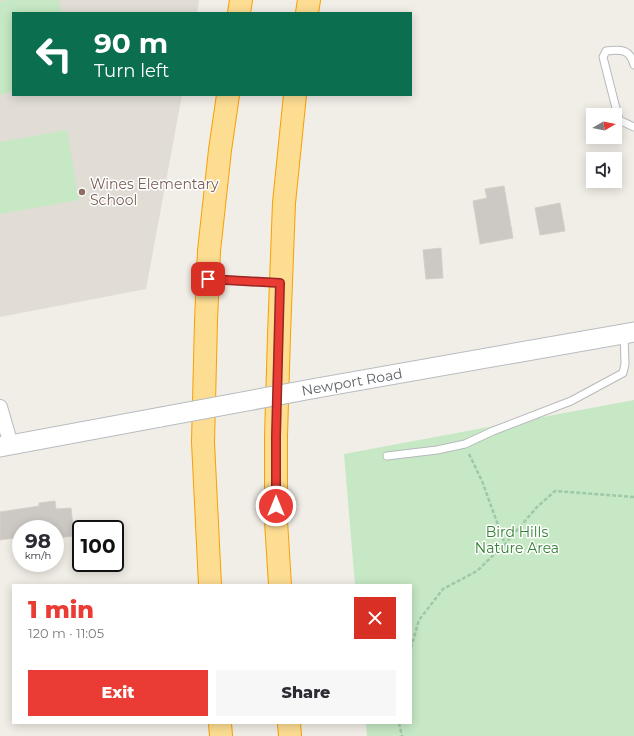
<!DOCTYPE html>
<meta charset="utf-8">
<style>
:root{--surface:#fff;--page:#f7f7f7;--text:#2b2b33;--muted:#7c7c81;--accent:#ea3b34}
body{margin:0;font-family:Montserrat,sans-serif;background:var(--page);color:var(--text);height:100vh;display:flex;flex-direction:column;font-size:15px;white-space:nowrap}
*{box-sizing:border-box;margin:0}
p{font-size:13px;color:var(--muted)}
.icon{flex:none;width:22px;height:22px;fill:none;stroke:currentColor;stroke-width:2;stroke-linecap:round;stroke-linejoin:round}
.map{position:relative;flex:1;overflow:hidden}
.details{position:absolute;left:12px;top:584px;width:400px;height:140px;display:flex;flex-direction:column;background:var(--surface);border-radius:0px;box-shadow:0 2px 10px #0003}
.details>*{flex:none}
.top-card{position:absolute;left:12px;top:12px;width:400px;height:84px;border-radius:0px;box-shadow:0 2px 10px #0003;background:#0b6e4f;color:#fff;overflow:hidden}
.needle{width:26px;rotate:81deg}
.tools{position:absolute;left:586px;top:108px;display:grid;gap:8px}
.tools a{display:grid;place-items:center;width:36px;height:36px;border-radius:0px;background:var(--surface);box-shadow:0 2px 10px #0003;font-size:20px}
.speed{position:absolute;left:12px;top:520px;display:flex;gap:8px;font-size:20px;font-weight:700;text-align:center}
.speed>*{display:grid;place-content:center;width:52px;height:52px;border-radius:50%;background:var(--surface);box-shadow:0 2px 10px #0003;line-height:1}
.speed small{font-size:10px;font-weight:400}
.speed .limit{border:2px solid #111;border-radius:6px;background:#fff;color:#111}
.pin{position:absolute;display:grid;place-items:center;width:34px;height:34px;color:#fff;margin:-17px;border-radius:8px;box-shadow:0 2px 6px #0006}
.me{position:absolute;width:44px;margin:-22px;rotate:0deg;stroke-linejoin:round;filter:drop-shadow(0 0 3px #0008)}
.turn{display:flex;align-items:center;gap:14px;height:84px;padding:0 16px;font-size:18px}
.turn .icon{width:52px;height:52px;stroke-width:2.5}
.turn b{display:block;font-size:28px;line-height:34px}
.round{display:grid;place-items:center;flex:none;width:42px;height:42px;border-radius:0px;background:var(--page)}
.overview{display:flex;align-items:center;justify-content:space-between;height:68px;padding:0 16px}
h1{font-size:24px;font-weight:800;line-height:30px;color:var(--accent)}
.action{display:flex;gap:8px;margin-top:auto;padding:8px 16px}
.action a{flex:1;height:46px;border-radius:0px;background:var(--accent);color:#fff;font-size:16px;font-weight:800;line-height:46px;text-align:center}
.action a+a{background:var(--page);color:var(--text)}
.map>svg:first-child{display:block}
.education{fill:#e1ddd5}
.green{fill:#c6e8c4}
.building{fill:#ccc9c4;stroke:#d5d0c5}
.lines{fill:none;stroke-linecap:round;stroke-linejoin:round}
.lane-casing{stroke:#b7babd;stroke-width:9}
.street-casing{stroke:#b7babd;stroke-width:16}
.secondary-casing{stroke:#b8bcc0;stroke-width:21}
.highway-casing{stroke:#f8a000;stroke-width:24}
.path{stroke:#9dc9a8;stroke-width:2.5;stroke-dasharray:4 2;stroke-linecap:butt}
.lane{stroke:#fff;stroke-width:7}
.street{stroke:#fff;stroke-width:14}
.secondary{stroke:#fff;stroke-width:19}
.highway{stroke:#fddd92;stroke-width:22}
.secondary-bridge-casing{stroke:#b8bcc0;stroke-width:21;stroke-linecap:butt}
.secondary-bridge{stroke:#fff;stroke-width:19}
.route-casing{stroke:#982622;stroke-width:10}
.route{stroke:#ea3b34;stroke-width:7}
.education-dot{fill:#8d6e63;stroke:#fff;stroke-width:1.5}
.labels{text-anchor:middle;stroke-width:3;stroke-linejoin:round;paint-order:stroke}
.education-label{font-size:14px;fill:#785e54;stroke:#fff;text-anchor:start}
.street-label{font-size:14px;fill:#5e6367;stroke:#fff}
.park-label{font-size:14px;fill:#348134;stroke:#fff}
</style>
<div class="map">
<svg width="634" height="736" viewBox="0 0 634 736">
<rect width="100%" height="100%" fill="#f1eee7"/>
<path class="education" d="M0,0h199l-2,13h-184v82h169l-36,194 -146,28z"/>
<g class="green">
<path d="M7,0h51l4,13h-49v79l-13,3v-93z"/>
<path d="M67,130l12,70 -79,14v-72z"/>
<path d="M634,400v336h-267l-1,-13h45v-138h-56l-11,-131z"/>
</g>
<g class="building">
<path d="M504,186l9,52 -33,6 -7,-43 14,-3 -2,-9z"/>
<path d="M560,203l5,28 -25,4 -5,-27z"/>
<path d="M441,248l2,30 -17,1 -3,-29z"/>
<path d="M55,501l1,8 15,-1 3,28 -19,2v-9h-34v8l-21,3v-28l39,-6v-3z"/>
</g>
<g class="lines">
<g class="lane-casing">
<g id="lane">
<path d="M634,65c-4,-16 -13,-16 -28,-14l-3,6 16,63 15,7"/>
<path d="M598,139l2,-2"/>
<path d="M211,279l67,4"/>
<path d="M387,456l50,-6 28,-6 28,-13 78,-30 52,-28 2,-9 -1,-30"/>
</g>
</g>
<g class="street-casing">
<path id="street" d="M0,407l11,38"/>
</g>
<g class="secondary-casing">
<g id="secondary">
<path d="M317,388l317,-56"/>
<path d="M0,447l161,-30"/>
</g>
</g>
<g class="highway-casing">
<g id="highway">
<path d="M239,13l2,-13"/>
<path d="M307,13l2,-13"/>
<path d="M210,585l-7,-143 3,-121 3,-70 11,-101 8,-55"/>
<path d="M280,585l-4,-64v-85l3,-101 5,-132 11,-108"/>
<path d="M220,723l1,13"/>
<path d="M289,723l1,13"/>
</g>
</g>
<g class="path">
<path d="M469,454l13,27 23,63"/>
<path d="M411,648l8,-28 24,-31 34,-18 28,-27 32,-37 18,-16 79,6"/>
<path d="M399,723l3,13"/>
</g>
<use href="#lane" class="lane"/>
<use href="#street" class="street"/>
<use href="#secondary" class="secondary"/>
<use href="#highway" class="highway"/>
<g class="secondary-bridge-casing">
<path id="secondary-bridge" d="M161,417l156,-29"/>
</g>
<use href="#secondary-bridge" class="secondary-bridge"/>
</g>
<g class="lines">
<g class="route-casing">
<path id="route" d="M208,279l72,4 -4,153v70"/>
</g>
<use href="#route" class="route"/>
</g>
<circle class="education-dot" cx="82" cy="192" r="4"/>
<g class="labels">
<g class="education-label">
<text x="90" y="189">Wines Elementary<tspan x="90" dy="16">School</tspan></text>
</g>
<g class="street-label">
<text transform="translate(352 382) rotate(-10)" y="5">Newport Road</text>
</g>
<g class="park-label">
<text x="517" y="537">Bird Hills<tspan x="517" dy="16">Nature Area</tspan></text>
</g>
</g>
</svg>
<div class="tools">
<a><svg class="needle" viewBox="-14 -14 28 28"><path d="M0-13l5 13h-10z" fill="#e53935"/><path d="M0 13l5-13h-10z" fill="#7c7c81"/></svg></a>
<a><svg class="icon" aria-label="sound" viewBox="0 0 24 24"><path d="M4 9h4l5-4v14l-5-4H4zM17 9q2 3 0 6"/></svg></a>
</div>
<div class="speed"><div>98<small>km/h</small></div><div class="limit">100</div></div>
<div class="pin" style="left:208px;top:279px;background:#d93025"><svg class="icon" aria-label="arrive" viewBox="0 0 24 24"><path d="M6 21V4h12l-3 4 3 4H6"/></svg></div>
<svg class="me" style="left:276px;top:506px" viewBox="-20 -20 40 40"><circle r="17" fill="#ea3b34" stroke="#fff" stroke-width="3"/><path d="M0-11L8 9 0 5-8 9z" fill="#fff"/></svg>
<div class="top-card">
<div class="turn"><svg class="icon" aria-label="left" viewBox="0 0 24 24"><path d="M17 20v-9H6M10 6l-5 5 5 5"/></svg><div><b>90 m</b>Turn left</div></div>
</div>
<section class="details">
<div class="overview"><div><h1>1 min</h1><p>120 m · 11:05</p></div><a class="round" style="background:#d93025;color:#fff"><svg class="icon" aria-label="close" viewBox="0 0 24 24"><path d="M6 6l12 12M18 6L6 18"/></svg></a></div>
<div class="action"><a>Exit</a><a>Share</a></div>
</section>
</div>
